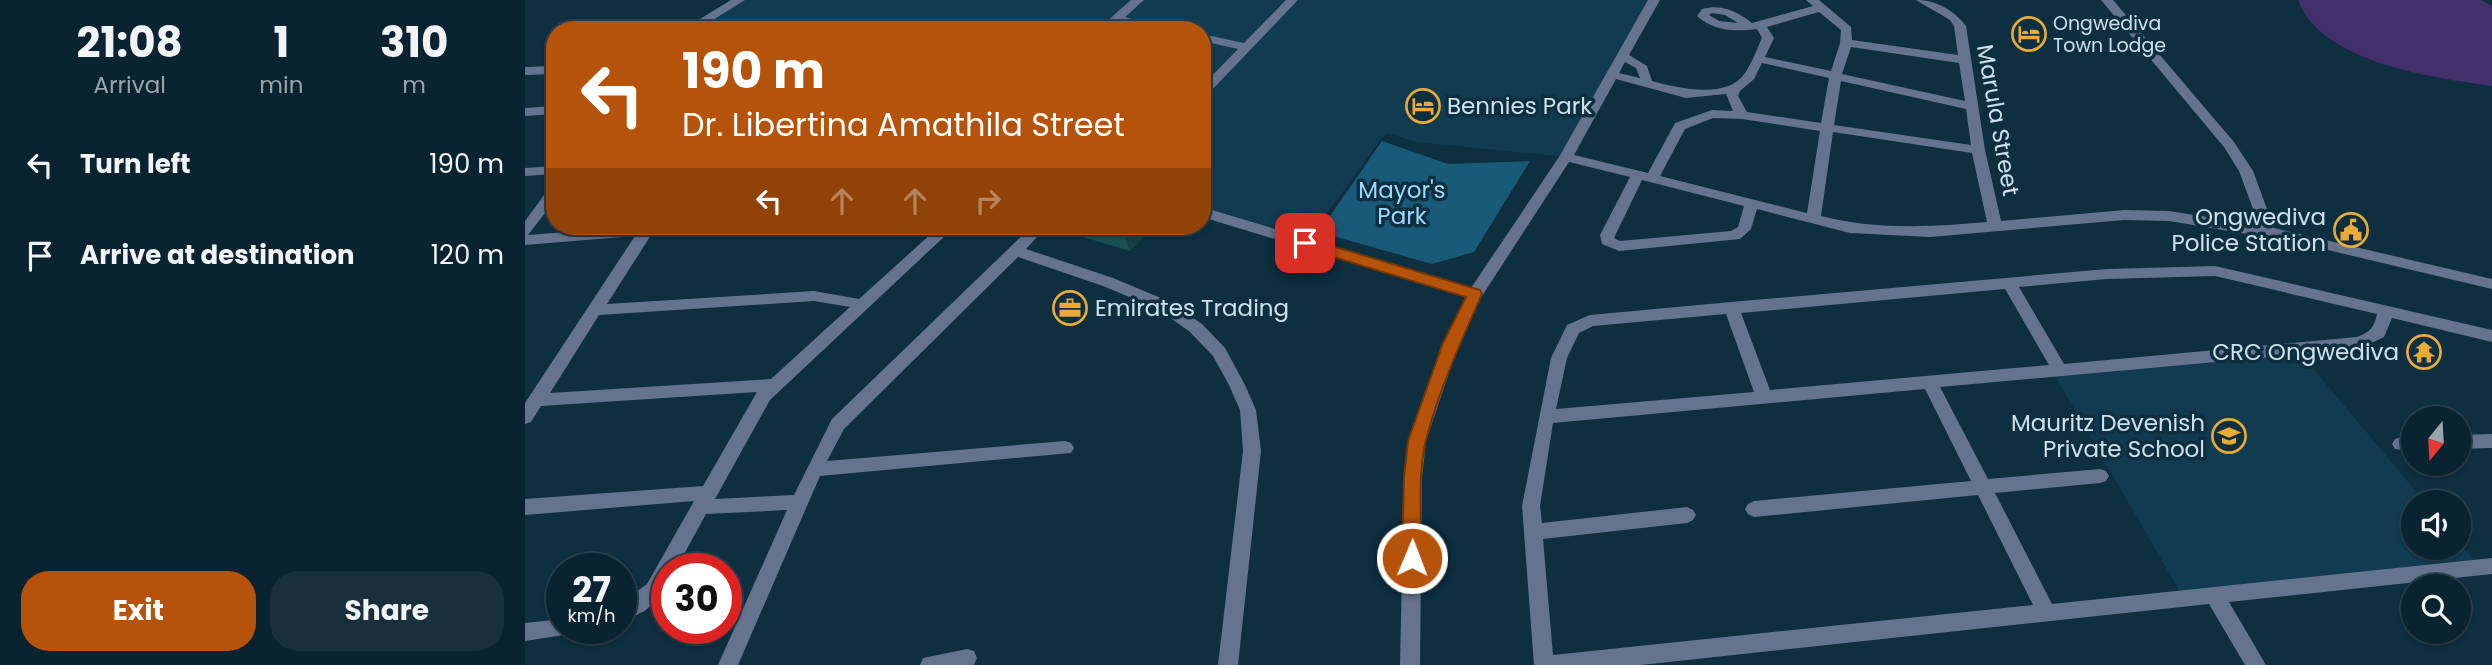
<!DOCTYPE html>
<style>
:root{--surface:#0a2330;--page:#182f3c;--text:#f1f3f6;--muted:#99a4ab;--line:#2a404c;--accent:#b45309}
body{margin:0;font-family:Poppins,sans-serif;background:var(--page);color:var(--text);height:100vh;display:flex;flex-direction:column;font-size:26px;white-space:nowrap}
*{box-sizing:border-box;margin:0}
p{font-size:23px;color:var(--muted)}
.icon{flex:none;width:38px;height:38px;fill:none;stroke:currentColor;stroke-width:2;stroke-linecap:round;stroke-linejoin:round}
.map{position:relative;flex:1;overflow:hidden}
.panel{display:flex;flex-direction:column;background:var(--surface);width:525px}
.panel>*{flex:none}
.hud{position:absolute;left:21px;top:21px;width:665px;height:214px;border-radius:28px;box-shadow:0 2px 5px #0004,0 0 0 2px var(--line);background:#b45309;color:#fff;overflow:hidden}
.needle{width:46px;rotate:198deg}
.controls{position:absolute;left:1876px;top:406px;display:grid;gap:14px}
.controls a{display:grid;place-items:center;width:70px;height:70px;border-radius:50%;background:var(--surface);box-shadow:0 2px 5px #0004,0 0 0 2px var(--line);font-size:35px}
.speed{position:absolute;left:21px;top:553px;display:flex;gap:14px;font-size:35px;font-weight:700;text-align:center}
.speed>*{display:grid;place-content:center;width:91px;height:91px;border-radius:50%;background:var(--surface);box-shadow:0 2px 5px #0004,0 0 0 2px var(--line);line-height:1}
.speed small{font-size:18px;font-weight:400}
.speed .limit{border:10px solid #d22;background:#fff;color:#111}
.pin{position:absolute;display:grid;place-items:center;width:60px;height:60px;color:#fff;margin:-30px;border-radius:14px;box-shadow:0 4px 10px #0006}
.me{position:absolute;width:77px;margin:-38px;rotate:1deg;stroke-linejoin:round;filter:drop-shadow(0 0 5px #0008)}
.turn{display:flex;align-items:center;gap:24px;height:147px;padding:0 21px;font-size:32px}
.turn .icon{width:91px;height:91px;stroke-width:2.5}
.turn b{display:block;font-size:49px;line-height:60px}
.lanes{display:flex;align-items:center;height:66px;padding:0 21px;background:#0003;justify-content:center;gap:35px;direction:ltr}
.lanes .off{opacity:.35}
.eta{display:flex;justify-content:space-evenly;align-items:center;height:119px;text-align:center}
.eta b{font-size:42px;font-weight:700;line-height:49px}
.primary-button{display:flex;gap:14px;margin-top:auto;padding:14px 21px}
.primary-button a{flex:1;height:80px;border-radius:28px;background:var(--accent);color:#fff;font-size:28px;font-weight:700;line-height:80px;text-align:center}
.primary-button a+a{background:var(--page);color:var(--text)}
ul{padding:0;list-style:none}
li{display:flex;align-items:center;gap:21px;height:91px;padding:0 21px}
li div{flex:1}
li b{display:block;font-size:26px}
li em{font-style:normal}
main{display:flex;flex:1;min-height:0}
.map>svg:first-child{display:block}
.built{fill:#103b50}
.green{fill:#195a79}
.water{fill:#432f6b}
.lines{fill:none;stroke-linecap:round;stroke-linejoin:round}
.minor{fill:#66738e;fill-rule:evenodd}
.wall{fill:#1c4f53}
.shaded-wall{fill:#174044}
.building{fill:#215c61;stroke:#174044;stroke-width:2}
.route{fill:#b45309;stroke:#753606;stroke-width:2}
.labels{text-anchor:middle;stroke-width:7;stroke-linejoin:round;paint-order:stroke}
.far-poi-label{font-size:19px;fill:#cee0eb;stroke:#0d2f40;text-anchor:start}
.poi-label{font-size:23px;fill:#cee0eb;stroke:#0d2f40;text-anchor:end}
.street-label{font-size:23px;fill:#cee0eb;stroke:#0d2f40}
.park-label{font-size:23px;fill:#9cd8fb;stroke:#0d2f40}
</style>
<main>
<section class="panel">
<div class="eta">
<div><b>21:08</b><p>Arrival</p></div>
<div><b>1</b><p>min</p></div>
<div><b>310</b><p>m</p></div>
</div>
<ul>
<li><svg class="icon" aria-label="left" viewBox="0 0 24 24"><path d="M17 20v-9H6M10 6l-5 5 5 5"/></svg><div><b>Turn left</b></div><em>190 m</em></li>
<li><svg class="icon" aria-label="arrive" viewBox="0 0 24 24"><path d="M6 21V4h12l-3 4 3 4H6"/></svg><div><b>Arrive at destination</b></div><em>120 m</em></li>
</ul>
<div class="primary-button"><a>Exit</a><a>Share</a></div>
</section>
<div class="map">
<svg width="1967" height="665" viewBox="0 0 1967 665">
<rect width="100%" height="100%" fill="#0d2f40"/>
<g class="built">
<path d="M214,0h914l-87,157 -149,-15 -31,-9 -81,110 -103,-31v-182h-514z"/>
<path d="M1771,348l129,154h-12v46h46v-6l20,25 -296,30 -132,-228z"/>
</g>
<path class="green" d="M857,141l66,23 82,-3 -56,91 -42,12 -113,-32z"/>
<path class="water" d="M1773,0h183l11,6v80c-57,-8 -171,-23 -194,-86z"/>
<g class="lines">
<g class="minor">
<path d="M206,0h14l-48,30h-15z"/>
<path d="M606,0h13l-19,17 48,13h-22l-32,-8 -9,8h-13z"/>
<path d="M761,0h12l-92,96 -4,1v-11l36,-37 -36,-8v-7l42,9z"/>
<path d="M1123,0h12l-31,55 18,11 5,15c26,7 75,19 93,-8 7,-10 12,-24 17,-35l-5,-9c-21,3 -44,2 -60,-13l5,-7c20,-5 34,2 50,14l61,-17 -7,-6h13l32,27 1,13 106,15 -4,-29 -4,-6 -34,-20c20,0 38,10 50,26l19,124 16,71 123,-11 45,1 90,14 -20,-54 -15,-24 -123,-147h12l121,142 19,29 21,57 218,51v10l-198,-47 -125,-21 -45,-1 -194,17 -80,-4 -93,-24 -6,20 -11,10 -121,12 -17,-7 -2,-9 30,-58 -61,-15 -87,134 -23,47 -33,98 -4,36 -2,188h-20l4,-188 4,-36 35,-98 23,-46 -264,-80v-10l269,81 88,-131zM1294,12l22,18 -1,13 -9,28 -66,-14 9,-19 -7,-11zM1187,13l13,2 13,8 -19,-2 -10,-6zM1326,47l108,16 6,38 -123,-27zM1100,62l11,6 4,10 -21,-5zM1237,63l67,15 -8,45 -74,-11 -9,-16 2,-5 14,-12zM1091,79l70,19 40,-4 7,17 -21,-1 -37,13 -27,50 -74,-18zM1316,81l125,28 5,36 -137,-20zM1188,118l29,1 78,12 -13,82 -147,-37 25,-47zM1308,132l139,21 15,69c-56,5 -112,8 -166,-6zM1117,180l102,26 -6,21 -7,4 -111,10 -6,-3z"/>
<path d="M30,66v8l-30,1v-8z"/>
<path d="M30,106v8l-30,2v-8z"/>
<path d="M30,166v8l-30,2v-8z"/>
<path d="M30,186v14l-27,35 118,-9h65l-7,5 -53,4 -44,69 207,-13 45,8 73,-66 2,-7h80l-7,5 -60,3 -177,166 -55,99 79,-4 38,-76 200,-193h15l-21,23 87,29 55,23 34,23 23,24 20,37 11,25 5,41 -23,214h-20l25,-214 -3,-41 -11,-25 -16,-29 -23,-24 -32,-23 -55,-23 -85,-29 -174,172 -17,32 238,-20 6,2 3,5 -3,5 -251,23 -82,189h-20l69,-155 -81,4 -30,55h-9c0,30 -18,42 -46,53v-19l26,-19 47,-83 -169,14v-16l178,-13 54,-94 -216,14 -10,16 -6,2v-21l110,-167 -110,9v-24l25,-34zM289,301l36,6 -79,72 -221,14 49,-78z"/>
<path d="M1690,266l277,64v12l-100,-24 -8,19 -25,12 -419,38 48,92 112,-10 6,2 3,5 -3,5 -6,2 -105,10 57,111 440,-46v16l-263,28 37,63h-21l-36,-61 -568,61h-107l-12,-159 29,-148 16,-33 23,-10 141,-13 376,-33zM1690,276l162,38c-3,14 -7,18 -20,23l-293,27 -45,-77 88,-8zM1480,289l44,76 -279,25 -29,-77zM1201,314l28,78 -198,17 11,-51 12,-25 14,-7zM1400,389l46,92 -217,20 -6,3 -3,5 3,5 6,3 224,-22 55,110 -480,50 -10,-116 144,-16 6,-3 3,-5 -3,-5 -6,-3 -145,16 -2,-17 13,-83z"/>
<path d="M1967,434v14l-33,1v-14z"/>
<path d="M1876,437h12v14l-18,-2 -3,-5 3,-5z"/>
<path d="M37,619v9h11l-3,6 -45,7v-18z"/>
<path d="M442,649l7,2 3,7 -3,7h-54l3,-7z"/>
</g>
</g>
<path class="wall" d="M551,226h76l1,1 -23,24 -50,-15z"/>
<path class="shaded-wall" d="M609,226h18l1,1 -23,24 -6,-16z"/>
<path class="building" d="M568,226h41l-10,9z"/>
<path class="route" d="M780,238l175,52 2,4c-21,47 -43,96 -56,146 -9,37 -4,80 -5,118l-3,6 -6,2 -7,-2 -3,-6 2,-81 4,-36 35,-98 23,-46 -166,-50 -2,-4 2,-3z"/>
<defs>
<g id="hotel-ring" transform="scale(1.75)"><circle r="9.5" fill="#0d2f40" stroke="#e8ab37" stroke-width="1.5"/><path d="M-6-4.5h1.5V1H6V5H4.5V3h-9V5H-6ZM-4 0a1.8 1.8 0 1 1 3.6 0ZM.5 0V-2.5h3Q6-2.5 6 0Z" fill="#e8ab37"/></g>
<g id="civic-ring" transform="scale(1.75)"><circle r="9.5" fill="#0d2f40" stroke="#e8ab37" stroke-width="1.5"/><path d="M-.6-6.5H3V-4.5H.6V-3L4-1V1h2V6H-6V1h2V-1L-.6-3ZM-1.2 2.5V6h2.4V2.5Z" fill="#e8ab37"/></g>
<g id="office-ring" transform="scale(1.75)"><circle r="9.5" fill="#0d2f40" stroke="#e8ab37" stroke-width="1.5"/><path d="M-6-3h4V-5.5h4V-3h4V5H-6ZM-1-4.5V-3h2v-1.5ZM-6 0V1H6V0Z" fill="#e8ab37"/></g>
<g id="temple-ring" transform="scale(1.75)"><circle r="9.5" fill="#0d2f40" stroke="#e8ab37" stroke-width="1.5"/><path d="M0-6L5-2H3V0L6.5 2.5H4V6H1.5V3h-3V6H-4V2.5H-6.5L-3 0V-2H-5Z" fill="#e8ab37"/></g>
<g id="school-ring" transform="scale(1.75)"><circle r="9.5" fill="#0d2f40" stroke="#e8ab37" stroke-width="1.5"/><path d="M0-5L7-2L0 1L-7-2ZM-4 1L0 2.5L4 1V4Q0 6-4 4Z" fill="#e8ab37"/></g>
</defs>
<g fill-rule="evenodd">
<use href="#hotel-ring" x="1504" y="34"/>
<use href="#hotel-ring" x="898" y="106"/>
<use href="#civic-ring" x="1826" y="230"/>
<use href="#office-ring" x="545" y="308"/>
<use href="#temple-ring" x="1899" y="352"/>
<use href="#school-ring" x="1704" y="436"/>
</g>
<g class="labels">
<g class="far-poi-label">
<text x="1528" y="30">Ongwediva<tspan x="1528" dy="22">Town Lodge</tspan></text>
</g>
<g class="poi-label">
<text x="922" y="114" text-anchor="start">Bennies Park</text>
<text x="1801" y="225">Ongwediva<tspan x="1801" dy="26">Police Station</tspan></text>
<text x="570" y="316" text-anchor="start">Emirates Trading</text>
<text x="1874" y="360">CRC Ongwediva</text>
<text x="1680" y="431">Mauritz Devenish<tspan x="1680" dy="26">Private School</tspan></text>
</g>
<g class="street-label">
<text transform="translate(1473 120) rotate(80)" y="8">Marula Street</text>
</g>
<g class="park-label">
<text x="877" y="198">Mayor's<tspan x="877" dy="26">Park</tspan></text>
</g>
</g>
</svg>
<div class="controls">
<a><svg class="needle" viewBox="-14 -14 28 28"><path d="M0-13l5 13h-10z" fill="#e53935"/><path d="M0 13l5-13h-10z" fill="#99a4ab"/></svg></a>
<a><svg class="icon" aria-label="sound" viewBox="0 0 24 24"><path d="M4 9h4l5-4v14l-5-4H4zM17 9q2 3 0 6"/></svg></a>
<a><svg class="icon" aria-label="search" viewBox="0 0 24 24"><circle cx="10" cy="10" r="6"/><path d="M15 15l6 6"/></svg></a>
</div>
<div class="speed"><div>27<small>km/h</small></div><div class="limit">30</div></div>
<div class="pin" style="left:780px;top:243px;background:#d93025"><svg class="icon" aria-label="arrive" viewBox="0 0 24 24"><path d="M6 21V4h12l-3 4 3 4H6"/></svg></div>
<svg class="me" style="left:887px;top:558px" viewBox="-20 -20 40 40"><circle r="17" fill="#b45309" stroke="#fff" stroke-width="3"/><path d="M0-11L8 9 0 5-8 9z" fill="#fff"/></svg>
<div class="hud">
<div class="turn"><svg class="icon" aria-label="left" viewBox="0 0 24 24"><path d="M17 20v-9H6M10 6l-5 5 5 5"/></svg><div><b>190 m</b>Dr. Libertina Amathila Street</div></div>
<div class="lanes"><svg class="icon" aria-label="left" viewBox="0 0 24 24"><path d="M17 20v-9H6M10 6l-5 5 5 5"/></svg><svg class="icon off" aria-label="ahead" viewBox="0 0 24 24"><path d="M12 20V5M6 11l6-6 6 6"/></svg><svg class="icon off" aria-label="ahead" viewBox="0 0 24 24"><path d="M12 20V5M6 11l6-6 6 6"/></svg><svg class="icon off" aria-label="right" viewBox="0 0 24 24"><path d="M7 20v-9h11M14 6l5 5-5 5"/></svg></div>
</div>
</div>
</main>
